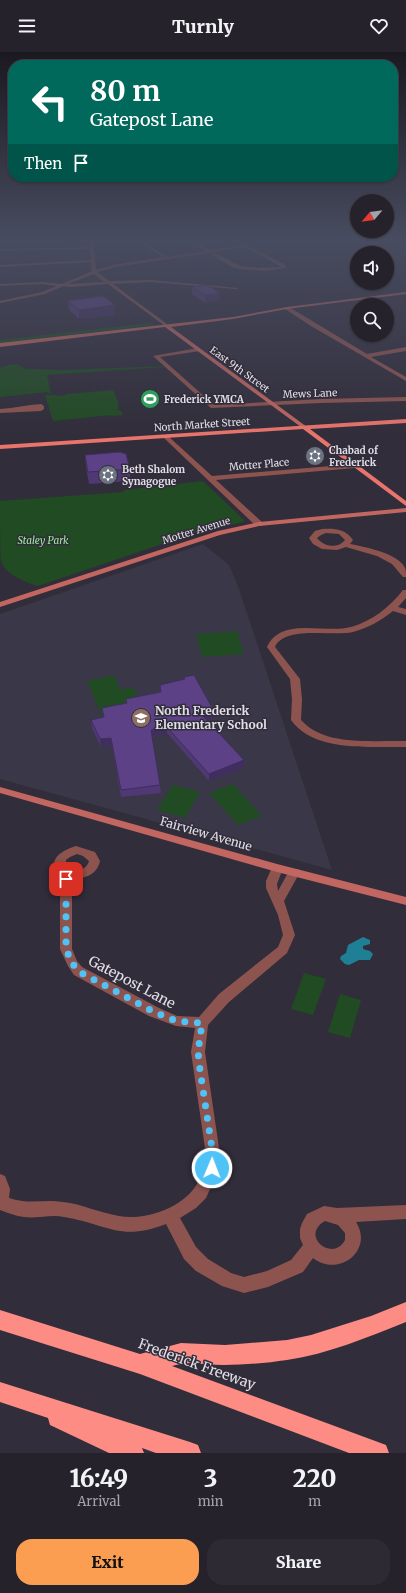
<!DOCTYPE html>
<style>
:root{--surface:#25222c;--page:#2d2a34;--text:#f1f3f6;--muted:#a3a4a9;--line:#423f48;--accent:#fb9e51}
body{margin:0;font-family:Merriweather,serif;background:var(--page);color:var(--text);height:100vh;display:flex;flex-direction:column;font-size:15px;white-space:nowrap}
*{box-sizing:border-box;margin:0}
p{font-size:13px;color:var(--muted)}
.icon{flex:none;width:22px;height:22px;fill:none;stroke:currentColor;stroke-width:2;stroke-linecap:round;stroke-linejoin:round}
.map{position:relative;height:1401px;overflow:hidden}
.sheet{display:flex;flex-direction:column;background:var(--surface);flex:1}
.sheet>*{flex:none}
.guide{position:absolute;left:8px;top:8px;width:390px;height:122px;border-radius:16px;box-shadow:0 1px 3px #0004,0 0 0 1px var(--line);background:#00695c;color:#fff;overflow:hidden}
.needle{width:26px;rotate:241deg}
.fabs{position:absolute;left:350px;top:142px;display:grid;gap:8px}
.fabs a{display:grid;place-items:center;width:44px;height:44px;border-radius:50%;background:var(--surface);box-shadow:0 1px 3px #0004,0 0 0 1px var(--line);font-size:20px}
.pin{position:absolute;display:grid;place-items:center;width:34px;height:34px;color:#fff;margin:-17px;border-radius:8px;box-shadow:0 2px 6px #0006}
.me{position:absolute;width:44px;margin:-22px;rotate:1deg;stroke-linejoin:round;filter:drop-shadow(0 0 3px #0008)}
.turn{display:flex;align-items:center;gap:14px;height:84px;padding:0 16px;font-size:18px}
.turn .icon{width:52px;height:52px;stroke-width:2.5}
.turn b{display:block;font-size:28px;line-height:34px}
.then{display:flex;align-items:center;height:38px;padding:0 16px;background:#0003;gap:8px;font-size:15px}
.eta{display:flex;justify-content:space-evenly;align-items:center;height:68px;text-align:center}
.eta b{font-size:24px;font-weight:800;line-height:28px}
.button{display:flex;gap:8px;margin-top:auto;padding:8px 16px}
.button a{flex:1;height:46px;border-radius:16px;background:var(--accent);color:#111;font-size:16px;font-weight:800;line-height:46px;text-align:center}
.button a+a{background:var(--page);color:var(--text)}
header{display:flex;justify-content:space-between;align-items:center;height:52px;padding:0 16px;background:var(--surface);font-size:18px;font-weight:800}
.map>svg:first-child{display:block}
.education{fill:#3a3748}
.green{fill:#214b23}
.water{fill:#1f7f94}
.lines{fill:none;stroke-linecap:round;stroke-linejoin:round}
.street{fill:#8d544f;fill-rule:evenodd}
.secondary{fill:#c16660;fill-rule:evenodd}
.primary{fill:#e9746c;fill-rule:evenodd}
.highway{fill:#fd8c84;fill-rule:evenodd}
.wall{fill:#4f3873}
.shaded-wall{fill:#402e5e}
.building{fill:#5c4186;stroke:#402e5e}
.route{stroke:#4fc3f7;stroke-width:7;stroke-dasharray:0 12.6}
.labels{text-anchor:middle;stroke-width:3;stroke-linejoin:round;paint-order:stroke}
.far-street-label{font-size:10px;fill:#e1dee7;stroke:#312d3a}
.far-poi-label{font-size:10px;font-weight:bold;fill:#e1dee7;stroke:#312d3a;text-anchor:start}
.far-park-label{font-size:10px;font-style:italic;fill:#9bf19c;stroke:#312d3a}
.poi-label{font-size:12px;font-weight:bold;fill:#e1dee7;stroke:#312d3a;text-anchor:start}
.street-label{font-size:12px;fill:#e1dee7;stroke:#312d3a}
.near-street-label{font-size:14px;fill:#e1dee7;stroke:#312d3a}
</style>
<header><svg class="icon" aria-label="menu" viewBox="0 0 24 24"><path d="M4 6h16M4 12h16M4 18h16"/></svg>Turnly<svg class="icon" aria-label="heart" viewBox="0 0 24 24"><path d="M12 20l-8-8c-3-5 5-10 8-4 3-6 11-1 8 4z"/></svg></header>
<div class="map">
<svg width="406" height="1401" viewBox="0 0 406 1401">
<rect width="100%" height="100%" fill="#312d3a"/>
<path class="education" d="M203,492l26,21 9,21 94,284 -332,-91v-165z"/>
<g class="green">
<path d="M149,271h4l1,2 -154,18v-3z"/>
<path d="M16,312l10,5 38,1 99,-4 2,1 -118,8 4,19 -4,-2 -47,5v-29l8,-3z"/>
<path d="M113,338l6,14h-1v6l3,1 2,4 -12,1v-1l-58,6 -8,-26h11l1,1 9,-1v-1z"/>
<path d="M203,429l41,39 -1,2 -54,13 -151,51c-13,-4 -32,-11 -37,-25 -1,-8 -1,-49 -1,-60l123,-9 1,-2z"/>
<path d="M237,579l7,23 -42,3 -6,-23z"/>
<path d="M114,623l6,15 13,-3 8,16 -13,8 -26,5 -15,-35z"/>
<path d="M233,732l29,32 -24,9 -29,-32z"/>
<path d="M173,733l27,7 -15,26 -28,-8z"/>
<path d="M304,921l22,6 -13,36 -22,-6z"/>
<path d="M340,942l21,6 -11,38 -22,-6z"/>
</g>
<path class="water" d="M363,885l7,3v4l-7,2v3l7,2 3,3 -3,6h-11l-10,5 -4,-1 -5,-5 1,-3 5,-3 2,-8z"/>
<g class="lines">
<g class="street">
<path d="M89,188h4l3,30 18,-5 49,-8 -27,-17h4l28,17 37,-6 -17,-11h4l18,10 31,-5 -10,-5h5l48,24 2,4 -21,3 -25,-2 -8,-2 -23,-14 -94,14 -18,5 12,9 42,-1 87,8 -2,1 -85,-7 -38,2 54,40v2h-2l-57,-42 -36,3 -9,-1 -18,8 -45,9v-2l42,-9 15,-6 -15,-2 -42,2v-2l42,-2 20,2 30,-13 -1,-9 -91,5v-2l91,-5 -1,-11 -90,2v-2l90,-2zM244,195l36,19 1,1 -22,1 -19,-2 -27,-14zM94,222l10,8 -36,2z"/>
<path d="M285,255h4l78,47 39,-7v4l-35,6 35,20v4l-95,-55 -26,-17z"/>
<path d="M198,296l2,1v2l-40,6 54,48 107,-6 85,-2v4l-85,2 -110,5 -58,-52z"/>
<path d="M41,352l3,2v3l-3,2 -41,2v-4c14,-1 27,-4 41,-5z"/>
<path d="M164,384h4l44,40 143,-12 3,2 -3,2 -139,12 46,42v4h-6l-92,-88z"/>
<path d="M322,477c12,-1 24,0 31,11l-3,4c15,3 48,9 55,24 1,2 1,6 1,9h-3l-11,-13 -15,-8 -31,-9 -9,3 -15,-1 -9,-5 -4,-6 6,-7zM326,481l13,1 6,6c-7,9 -21,7 -28,-2l4,-3z"/>
<path d="M403,538h3v8l-8,9 8,2v6l-13,-4c-11,9 -25,17 -40,21 -21,5 -68,-7 -78,15l25,32 2,20 -1,21c24,27 72,20 105,21v6c-36,-1 -91,6 -115,-27l1,-21 -2,-20 -23,-32c14,-31 58,-13 84,-20 21,-6 39,-20 52,-37z"/>
<path d="M76,794l19,6 5,9c-2,12 -15,19 -27,17l-1,2v69l5,12 5,6 77,41 18,8 22,1 20,-23 59,-47 5,-12 -5,-20 -12,-27v-7l7,-16h8l2,3 -6,16 1,7 12,-22h8l2,3 -16,29 11,34 -8,18 -58,49 -21,23 -3,27 15,103v6l-5,17 -9,20 -10,10 -16,10 16,29 12,12 23,14 13,4 23,-6 24,-11 12,-15 -3,-7v-9l2,-6 5,-9 17,-8 13,2 69,-3v14l-50,3c18,28 -17,56 -43,36l-10,14 -35,15 -24,6 -22,-7 -26,-15 -12,-12 -18,-35c-46,18 -59,0 -102,-7 -13,-3 -27,2 -40,0 -8,-1 -16,-4 -24,-7v-36l5,2 5,13 -1,9c20,7 35,1 54,4 19,2 37,11 56,14 26,5 64,-8 78,-32 6,-8 7,-19 9,-29l-15,-103 4,-24 -19,-2 -27,-10 -75,-41 -6,-9 -8,-17v-70l3,-4c-20,-13 -1,-25 13,-29zM77,802l6,2 6,5c-3,11 -16,12 -23,3v-4l4,-3zM325,1169l13,4 7,8v7c-12,23 -46,-4 -20,-19z"/>
</g>
<g class="secondary">
<path d="M406,240v2l-119,15 -54,10 -62,8 136,100 1,1 -3,2 -140,-103 -165,20v-4l233,-26 54,-10z"/>
<path d="M406,456v4l-147,14 -39,9 -220,72v-5l218,-71 41,-9z"/>
<path d="M0,735l277,77 129,33v8l-129,-33 -277,-79z"/>
</g>
<path class="primary" d="M406,367v4l-96,6 96,72v5l-103,-77 -303,20v-4z"/>
<g class="highway">
<path d="M406,1250v20c-38,15 -78,32 -119,38 -20,3 -43,5 -63,5 -18,0 -35,-4 -52,1l206,76 8,3 3,8h-40l-209,-79 -140,-44v-20l140,44 41,-11 44,2 62,-5 24,-5 60,-19z"/>
<path d="M0,1330l190,60 8,3 3,8h-45l-14,-5 2,5h-35l-59,-28 -2,-7 -48,-16z"/>
</g>
</g>
<g class="wall">
<path d="M192,235l28,6v7l-15,3 -13,-9z"/>
<path d="M68,249l47,14 -36,4 -10,-9z"/>
<path d="M85,403l45,14v12l-41,3 -3,-17z"/>
<path d="M184,625l30,41 -8,2 38,48 -35,13 -42,-48 -15,4 8,48 1,8 -40,4 -9,-51 -11,1 -9,-19 -1,-8 12,-3 -1,-9 25,-5 -1,-4 34,-7v-7l24,-6z"/>
</g>
<g class="shaded-wall">
<path d="M220,241v7l-15,3v-8z"/>
<path d="M115,253v10l-36,4v-9z"/>
<path d="M214,659v7l-13,3v-7z"/>
<path d="M166,674l1,7 -16,4v-7z"/>
<path d="M111,686l1,8 -11,1 -1,-8z"/>
<path d="M244,708v8l-35,13v-7z"/>
</g>
<g class="building">
<path d="M207,233l13,8 -15,2 -13,-8z"/>
<path d="M103,244l12,9 -36,5 -11,-9z"/>
<path d="M120,400l6,2 4,15 -42,3 -3,-17z"/>
<path d="M194,623l20,36 -13,3 43,46 -35,14 -43,-48 -15,4 9,55 -39,5 -10,-52 -11,1 -9,-19 13,-3 -2,-9 25,-5 -1,-4 35,-7 -1,-7 25,-6 -1,-2z"/>
</g>
<linearGradient id="sky" x2="0" y2="1"><stop stop-color="#1b1920"/><stop offset="0.49" stop-color="#484c60"/><stop offset="1" stop-color="#484c60" stop-opacity="0"/></linearGradient>
<rect width="406" height="384" fill="url(#sky)"/>
<g class="lines">
<path class="route" d="M66,827v70l6,14 6,8 76,41 22,9 26,2 -4,29 2,18 13,85 -1,13"/>
</g>
<defs>
<g id="stadium-disc" transform="scale(1)"><circle r="9.5" fill="#2e9e5b" stroke="#312d3a"/><path d="M0-5a6.5 5 0 1 0 0 10a6.5 5 0 1 0 0-10ZM-3.5-1.8h7v3.6h-7Z" fill="#fff"/></g>
<g id="synagogue-disc" transform="scale(1)"><circle r="9.5" fill="#6b7280" stroke="#312d3a"/><path d="M0-6.5L5.6 3.2H-5.6ZM0 6.5L5.6-3.2H-5.6Z" fill="#fff"/></g>
<g id="school-disc" transform="scale(1)"><circle r="9.5" fill="#8d6e63" stroke="#312d3a"/><path d="M0-5L7-2L0 1L-7-2ZM-4 1L0 2.5L4 1V4Q0 6-4 4Z" fill="#fff"/></g>
</defs>
<g fill-rule="evenodd">
<use href="#stadium-disc" x="150" y="347"/>
<use href="#synagogue-disc" x="315" y="404"/>
<use href="#synagogue-disc" x="108" y="423"/>
<use href="#school-disc" x="141" y="666"/>
</g>
<g class="labels">
<g class="far-street-label">
<text transform="translate(240 317) rotate(36)" y="4">East 9th Street</text>
<text transform="translate(310 341) rotate(-2)" y="4">Mews Lane</text>
<text transform="translate(202 372) rotate(-4)" y="4">North Market Street</text>
<text transform="translate(259 412) rotate(-5)" y="4">Motter Place</text>
<text transform="translate(196 478) rotate(-17)" y="4">Motter Avenue</text>
</g>
<g class="far-poi-label">
<text x="164" y="351">Frederick YMCA</text>
<text x="329" y="402">Chabad of<tspan x="329" dy="12">Frederick</tspan></text>
<text x="122" y="421">Beth Shalom<tspan x="122" dy="12">Synagogue</tspan></text>
</g>
<g class="far-park-label">
<text x="43" y="492">Staley Park</text>
</g>
<g class="poi-label">
<text x="155" y="663">North Frederick<tspan x="155" dy="14">Elementary School</tspan></text>
</g>
<g class="street-label">
<text transform="translate(206 782) rotate(16)" y="4">Fairview Avenue</text>
</g>
<g class="near-street-label">
<text transform="translate(132 930) rotate(28)" y="5">Gatepost Lane</text>
<text transform="translate(197 1312) rotate(20)" y="5">Frederick Freeway</text>
</g>
</g>
</svg>
<div class="fabs">
<a><svg class="needle" viewBox="-14 -14 28 28"><path d="M0-13l5 13h-10z" fill="#e53935"/><path d="M0 13l5-13h-10z" fill="#a3a4a9"/></svg></a>
<a><svg class="icon" aria-label="sound" viewBox="0 0 24 24"><path d="M4 9h4l5-4v14l-5-4H4zM17 9q2 3 0 6"/></svg></a>
<a><svg class="icon" aria-label="search" viewBox="0 0 24 24"><circle cx="10" cy="10" r="6"/><path d="M15 15l6 6"/></svg></a>
</div>
<div class="pin" style="left:66px;top:827px;background:#d93025"><svg class="icon" aria-label="arrive" viewBox="0 0 24 24"><path d="M6 21V4h12l-3 4 3 4H6"/></svg></div>
<svg class="me" style="left:212px;top:1116px" viewBox="-20 -20 40 40"><circle r="17" fill="#4fc3f7" stroke="#fff" stroke-width="3"/><path d="M0-11L8 9 0 5-8 9z" fill="#fff"/></svg>
<div class="guide">
<div class="turn"><svg class="icon" aria-label="left" viewBox="0 0 24 24"><path d="M17 20v-9H6M10 6l-5 5 5 5"/></svg><div><b>80 m</b>Gatepost Lane</div></div>
<div class="then">Then<svg class="icon" aria-label="arrive" viewBox="0 0 24 24"><path d="M6 21V4h12l-3 4 3 4H6"/></svg></div>
</div>
</div>
<section class="sheet">
<div class="eta">
<div><b>16:49</b><p>Arrival</p></div>
<div><b>3</b><p>min</p></div>
<div><b>220</b><p>m</p></div>
</div>
<div class="button"><a>Exit</a><a>Share</a></div>
</section>
